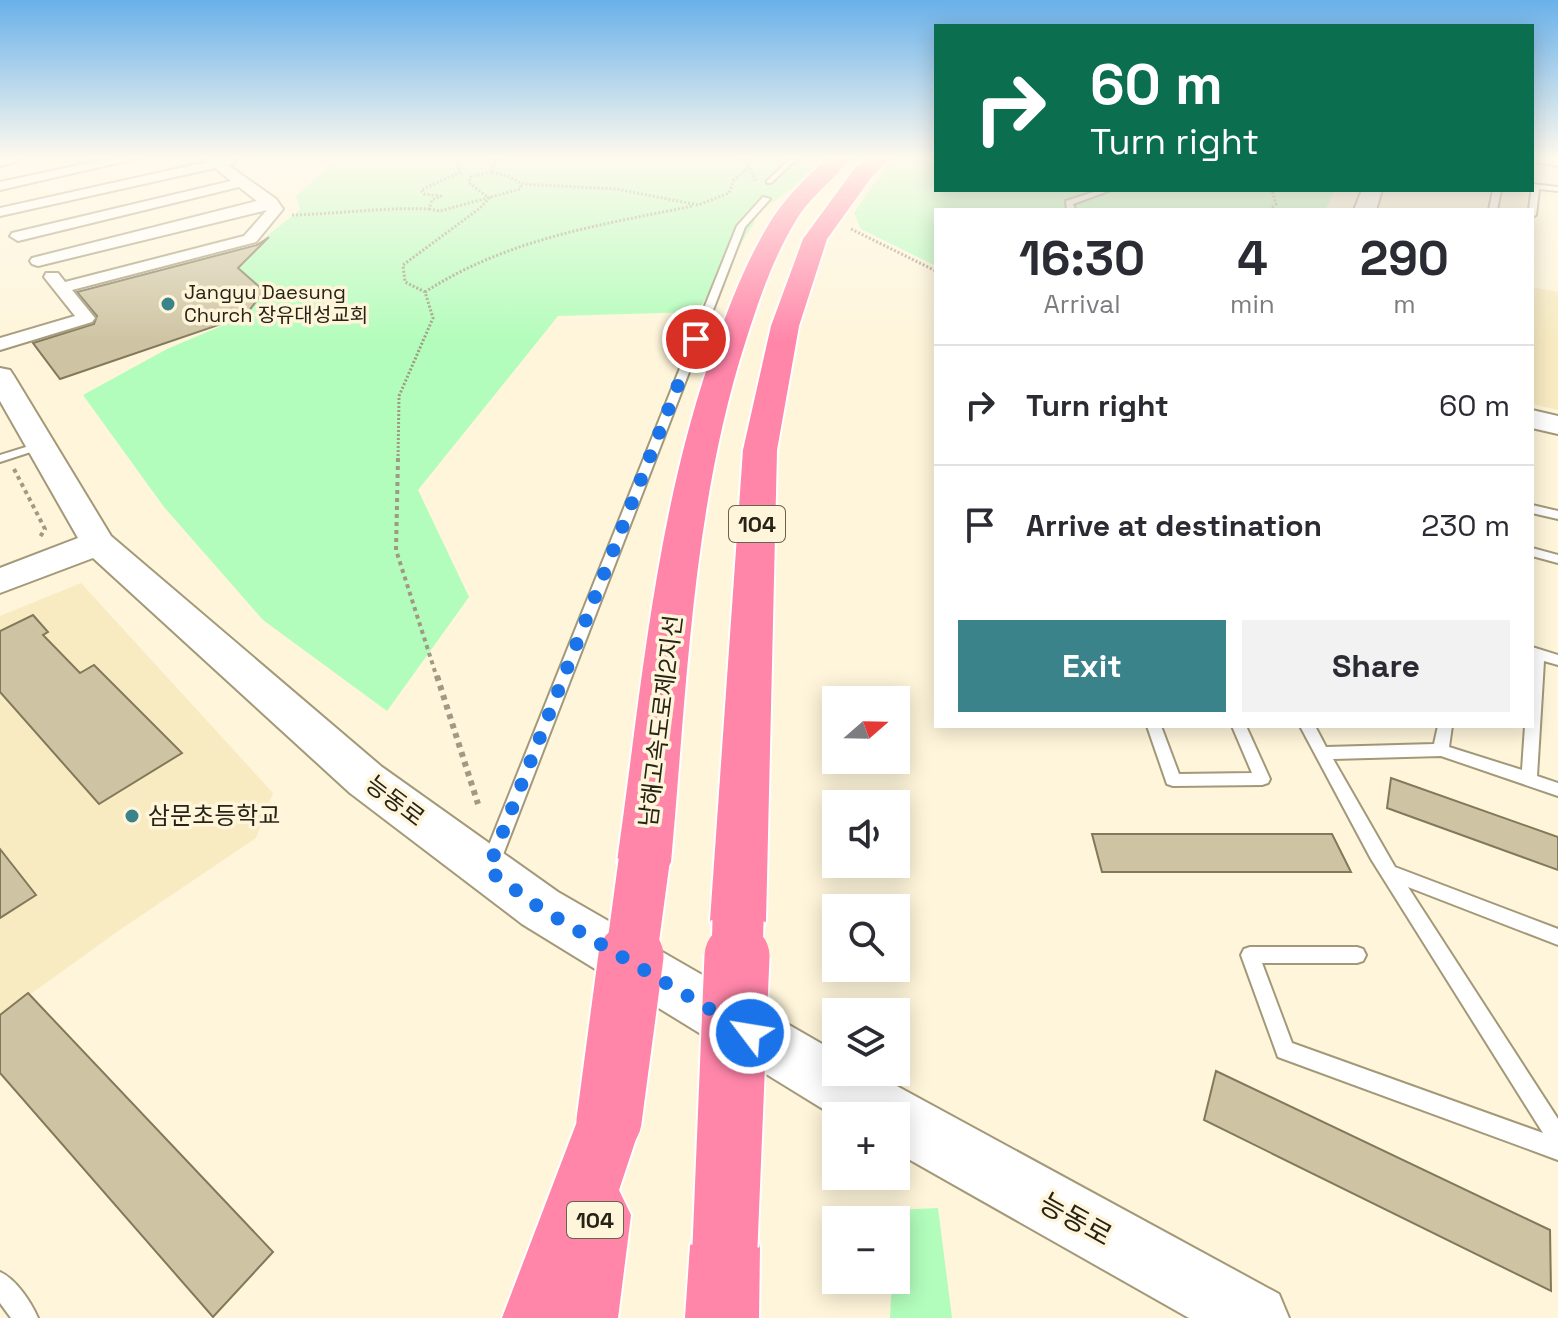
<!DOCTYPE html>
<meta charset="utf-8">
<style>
:root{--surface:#fff;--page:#f2f2f3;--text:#2b2b33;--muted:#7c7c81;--line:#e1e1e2;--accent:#3b838b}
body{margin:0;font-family:"Space Grotesk","Noto Sans KR",sans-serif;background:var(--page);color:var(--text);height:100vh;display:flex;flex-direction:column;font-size:30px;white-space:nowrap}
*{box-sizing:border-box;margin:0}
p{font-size:26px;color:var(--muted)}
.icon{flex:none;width:44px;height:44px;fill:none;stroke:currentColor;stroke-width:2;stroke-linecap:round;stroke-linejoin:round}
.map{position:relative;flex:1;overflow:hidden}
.panel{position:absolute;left:934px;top:208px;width:600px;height:520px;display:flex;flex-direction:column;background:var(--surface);border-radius:0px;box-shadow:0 4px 20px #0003}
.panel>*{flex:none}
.top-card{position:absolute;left:934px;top:24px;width:600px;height:168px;border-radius:0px;box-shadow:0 4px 20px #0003;background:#0b6e4f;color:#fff;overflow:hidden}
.needle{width:52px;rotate:70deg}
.tools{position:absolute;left:822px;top:686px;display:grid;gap:16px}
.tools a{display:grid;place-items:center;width:88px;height:88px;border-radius:0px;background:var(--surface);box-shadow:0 4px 20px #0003;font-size:40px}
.pin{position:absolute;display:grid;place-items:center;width:68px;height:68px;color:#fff;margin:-34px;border:4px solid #fff;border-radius:50%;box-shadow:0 2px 8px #0007}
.me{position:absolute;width:88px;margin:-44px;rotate:301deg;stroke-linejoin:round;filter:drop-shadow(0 0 6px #0008)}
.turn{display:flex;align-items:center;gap:28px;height:168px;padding:0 24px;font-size:36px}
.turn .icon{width:104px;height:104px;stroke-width:2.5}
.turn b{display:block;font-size:56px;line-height:68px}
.eta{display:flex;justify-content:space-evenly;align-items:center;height:136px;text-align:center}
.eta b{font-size:48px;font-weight:600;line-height:56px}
.action{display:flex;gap:16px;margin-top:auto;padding:16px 24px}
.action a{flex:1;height:92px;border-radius:0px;background:var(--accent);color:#fff;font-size:32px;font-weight:600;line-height:92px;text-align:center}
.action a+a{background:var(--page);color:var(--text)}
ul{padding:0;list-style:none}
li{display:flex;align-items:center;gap:24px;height:120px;padding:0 24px;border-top:2px solid var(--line)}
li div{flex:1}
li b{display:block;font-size:30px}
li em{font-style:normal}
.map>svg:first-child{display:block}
.built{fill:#f8ebc2}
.green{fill:#b2fdbb}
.building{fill:#cec4a3;stroke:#82795a;stroke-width:2}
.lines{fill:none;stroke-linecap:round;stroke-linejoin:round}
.lane-casing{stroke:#a39979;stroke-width:4}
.street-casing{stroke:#a39979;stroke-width:4}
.secondary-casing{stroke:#a39979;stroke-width:4}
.highway-casing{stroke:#fff;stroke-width:4}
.path-far2{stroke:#a09984;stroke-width:3;stroke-dasharray:2 2;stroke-linecap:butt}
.path-far1{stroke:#a09984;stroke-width:4;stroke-dasharray:4 4;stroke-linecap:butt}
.path{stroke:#a09984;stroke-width:6;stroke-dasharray:5 5;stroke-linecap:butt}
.lane{fill:#fff;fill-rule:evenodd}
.street{fill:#fff;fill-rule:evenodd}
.secondary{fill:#fff;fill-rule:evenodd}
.highway{fill:#ff85a9;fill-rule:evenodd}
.highway-bridge-far1-casing{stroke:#fff;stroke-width:55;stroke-linecap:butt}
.highway-bridge-casing{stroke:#fff;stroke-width:69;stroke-linecap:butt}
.highway-bridge-far1{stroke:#ff85a9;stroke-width:51}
.highway-bridge{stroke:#ff85a9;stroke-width:65}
.route{stroke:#1a73e8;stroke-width:14;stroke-dasharray:0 25.2}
.poi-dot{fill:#3b838b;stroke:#fef5da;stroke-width:3}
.labels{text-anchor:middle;stroke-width:7;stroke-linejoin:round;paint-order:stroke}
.far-poi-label{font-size:20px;fill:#272316;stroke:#fef5da;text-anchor:start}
.shield{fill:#fef5da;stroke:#686251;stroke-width:2}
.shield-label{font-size:22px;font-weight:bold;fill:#272316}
.street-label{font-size:24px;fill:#272316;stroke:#fef5da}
.poi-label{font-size:24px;fill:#272316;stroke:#fef5da;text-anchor:start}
.near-street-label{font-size:28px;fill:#272316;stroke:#fef5da}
</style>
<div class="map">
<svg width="1558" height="1318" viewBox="0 0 1558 1318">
<rect width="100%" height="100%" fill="#fef5da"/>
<g class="built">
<path d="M1532,287l26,5v118l-26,-6z"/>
<path d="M81,583l192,210 -17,45 -135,91 -121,87v-400z"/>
</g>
<g class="green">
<path d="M338,158h484l-21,24 -45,32 -3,11 -56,87 -139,4 -140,174 51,107 -82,114 -124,-91 -99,-113 -81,-112 84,-46 78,-33 18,-25 -25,-23 30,-33 32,-25 -4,-14z"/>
<path d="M899,158h37v32h399l-10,20h-389v56l-75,-37 -7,-16 20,-30z"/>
<path d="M938,1208l14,110h-62l2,-38h4l-1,-70z"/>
</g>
<g class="building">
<path d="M269,237l-31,31 26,23 -19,25 -185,63 -27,-36 61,-19 3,-8 -20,-24 180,-47z"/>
<path d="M33,615l15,17 -5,3 37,38 14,-8 88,88 -83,51 -99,-112v-61z"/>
<path d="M1391,778l167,59v33l-171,-62z"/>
<path d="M1092,834h240l19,38h-249z"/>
<path d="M0,849l36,46 -36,23z"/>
<path d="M28,993l245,259 -60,65 -213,-244v-58z"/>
<path d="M1216,1071l334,159 1,61 -347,-171z"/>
</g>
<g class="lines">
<g class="lane-casing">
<g id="lane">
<path d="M791,158h7l-27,25h-4v-2z"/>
<path d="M1532,184l26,3v4l-19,-2 -3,26 -4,2v-7h-3z"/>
<path d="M1100,190h11l-38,14 2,6h-8l-1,-9z"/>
<path d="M1493,190h8l-4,20h-8z"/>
<path d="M763,197l7,2 -25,28 -246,638 -3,5 -6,2 -6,-2 -3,-5 256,-639z"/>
<path d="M42,442l4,1v4l-46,15v-7z"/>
<path d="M1532,505l26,6v8l-26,-6z"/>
<path d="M1532,548l26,7v8l-26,-7z"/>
<path d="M1532,647l26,8v10l-14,-4 -7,115 21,7v13l-117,-40 -108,3 62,108 163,62v16l-150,-58 150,232v41l-280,-103 -37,-102 3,-6 6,-2h107l6,2 3,6 -3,6 -6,2h-95l30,80 251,90 -172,-274 -71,-133h15l11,21 108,-3 4,-18h14l-3,21 73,23 3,-44h7z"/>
<path d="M1147,726h14l18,48 73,-1 -20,-47h14l24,53 -2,4 -6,2 -89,1 -6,-2z"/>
<path d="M0,1272c16,7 31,30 38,46h-27l-11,-15z"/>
</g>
</g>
<g class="street-casing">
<g id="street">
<path d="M112,158h27l-139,32v-8z"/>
<path d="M203,158h31v6l-6,1 48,34 7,10 -27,33 -184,48 23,28 -3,4 -92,28v-12l75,-22 -31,-39 2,-4h12l7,9 179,-46 23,-26 -229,56 -6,-2 -2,-3 2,-3 225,-57 -18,-14 -221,54 -8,-5 2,-3 219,-52 -16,-13 -215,48v-8l207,-46z"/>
</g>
</g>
<g class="secondary-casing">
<g id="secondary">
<path d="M0,158h18l-2,4 -16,4z"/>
<path d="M1535,158h23v8l-21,-4z"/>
<path d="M1362,190h20l-6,20h-22z"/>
<path d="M0,368l10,2 4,6 97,160 271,231 176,125 278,160v20h35l408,222 10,24h-100l-293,-166v-36l-60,1 -314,-193 -172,-131 -257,-235 -93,35v-25l78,-30 -78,-137z"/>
<path d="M1532,410l26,6v18l-26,-6z"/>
</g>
</g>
<g class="highway-casing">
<g id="highway">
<path d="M827,158h23c-16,23 -41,39 -55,64 -22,36 -36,78 -49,118 -54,167 -59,348 -75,522l-8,16 -19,7 -19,-7 -8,-16c25,-176 39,-357 101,-525 15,-41 32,-84 56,-121 15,-22 34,-40 53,-58z"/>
<path d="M867,158h23l-19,20 -44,61 -28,87 -22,124 -11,471 -8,18 -20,7 -20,-7 -8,-18 33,-471 28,-124 32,-87 52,-71z"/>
<path d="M609,1088l23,10 10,23 -23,69 12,25 -13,103h-116l84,-220z"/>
<path d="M725,1211l25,10 10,25 -1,72h-74l5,-72 10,-25z"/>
</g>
</g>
<g class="path-far2">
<path d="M496,158l-5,14 17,4 14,8 95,5 81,16 31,-12 5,-13 15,-13"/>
<path d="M738,158l8,4"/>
<path d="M749,158l-3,4 10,19"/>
<path d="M429,209l11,2 80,-22 1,-5"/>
<path d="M1269,210l7,-6 -4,-14"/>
<path d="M292,215c46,-1 91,-8 137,-6l3,-9 9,-4 -17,-2 -3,-4 39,-18 -4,-14"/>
<path d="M851,229l85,42"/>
<path d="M425,292c82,-53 174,-67 268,-86"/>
<path d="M398,460l1,-64 34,-78 -8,-26 -20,-10 -2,-17 77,-57 9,-10 -20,-15 1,-6 21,-5"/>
</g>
<g class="path-far1">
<path d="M398,458l-2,92 41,128"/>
<path d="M14,469l31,60 -5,8"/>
</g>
<path class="path" d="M437,676l41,128"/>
<use href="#lane" class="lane"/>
<use href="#street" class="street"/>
<use href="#secondary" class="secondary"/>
<use href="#highway" class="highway"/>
<g class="highway-bridge-far1-casing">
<g id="highway-bridge-far1">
<path d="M631,958l13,-96"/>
<path d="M737,958l1,-37"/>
</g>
</g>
<g class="highway-bridge-casing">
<g id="highway-bridge">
<path d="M609,1121l22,-165"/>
<path d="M725,1246l12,-290"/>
</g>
</g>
<use href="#highway-bridge-far1" class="highway-bridge-far1"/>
<use href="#highway-bridge" class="highway-bridge"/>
</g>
<linearGradient id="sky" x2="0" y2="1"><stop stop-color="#69b1ea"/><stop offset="0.46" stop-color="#fffaee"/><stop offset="1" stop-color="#fffaee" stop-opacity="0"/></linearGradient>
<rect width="1558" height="343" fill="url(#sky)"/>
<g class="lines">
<path class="route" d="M696,339l-208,531 52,38 210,125"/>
</g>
<g class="poi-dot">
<circle cx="168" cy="304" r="8"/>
<circle cx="132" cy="816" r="8"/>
</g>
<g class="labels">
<g class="far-poi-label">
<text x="184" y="299">Jangyu Daesung<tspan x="184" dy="23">Church 장유대성교회</tspan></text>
</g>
<g class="shield">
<rect x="729" y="506" width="56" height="36" rx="6"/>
<rect x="567" y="1202" width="56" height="36" rx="6"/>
</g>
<g class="shield-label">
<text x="757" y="532">104</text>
<text x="595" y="1228">104</text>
</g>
<g class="street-label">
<text transform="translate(661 721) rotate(-83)" y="8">남해고속도로제2지선</text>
<text transform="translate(395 801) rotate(37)" y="8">능동로</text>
</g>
<g class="poi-label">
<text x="148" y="824">삼문초등학교</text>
</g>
<g class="near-street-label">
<text transform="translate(1076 1219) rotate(29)" y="10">능동로</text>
</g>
</g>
</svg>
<div class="tools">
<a><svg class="needle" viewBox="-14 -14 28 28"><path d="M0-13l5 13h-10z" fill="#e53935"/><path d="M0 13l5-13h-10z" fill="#7c7c81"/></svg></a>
<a><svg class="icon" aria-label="sound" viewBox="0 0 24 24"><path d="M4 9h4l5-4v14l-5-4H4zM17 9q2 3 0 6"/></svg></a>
<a><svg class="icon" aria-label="search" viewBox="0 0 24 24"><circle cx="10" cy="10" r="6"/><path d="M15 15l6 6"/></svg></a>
<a><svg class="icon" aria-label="layers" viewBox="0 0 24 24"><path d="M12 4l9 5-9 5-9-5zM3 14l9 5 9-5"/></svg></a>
<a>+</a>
<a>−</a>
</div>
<div class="pin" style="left:696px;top:339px;background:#d93025"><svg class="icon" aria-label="arrive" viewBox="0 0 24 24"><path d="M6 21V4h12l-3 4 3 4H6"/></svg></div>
<svg class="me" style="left:750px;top:1033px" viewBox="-20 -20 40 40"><circle r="17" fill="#1a73e8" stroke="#fff" stroke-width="3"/><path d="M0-11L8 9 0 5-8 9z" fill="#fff"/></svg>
<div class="top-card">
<div class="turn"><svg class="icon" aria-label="right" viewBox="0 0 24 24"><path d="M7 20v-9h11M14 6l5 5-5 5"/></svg><div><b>60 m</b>Turn right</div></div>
</div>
<section class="panel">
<div class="eta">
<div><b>16:30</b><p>Arrival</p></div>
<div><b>4</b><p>min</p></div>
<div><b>290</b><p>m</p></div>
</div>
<ul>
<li><svg class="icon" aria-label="right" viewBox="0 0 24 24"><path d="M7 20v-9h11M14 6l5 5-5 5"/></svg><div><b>Turn right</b></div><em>60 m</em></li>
<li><svg class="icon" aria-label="arrive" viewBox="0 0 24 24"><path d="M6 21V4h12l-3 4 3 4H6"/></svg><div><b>Arrive at destination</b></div><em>230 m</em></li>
</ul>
<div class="action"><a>Exit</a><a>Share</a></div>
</section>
</div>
